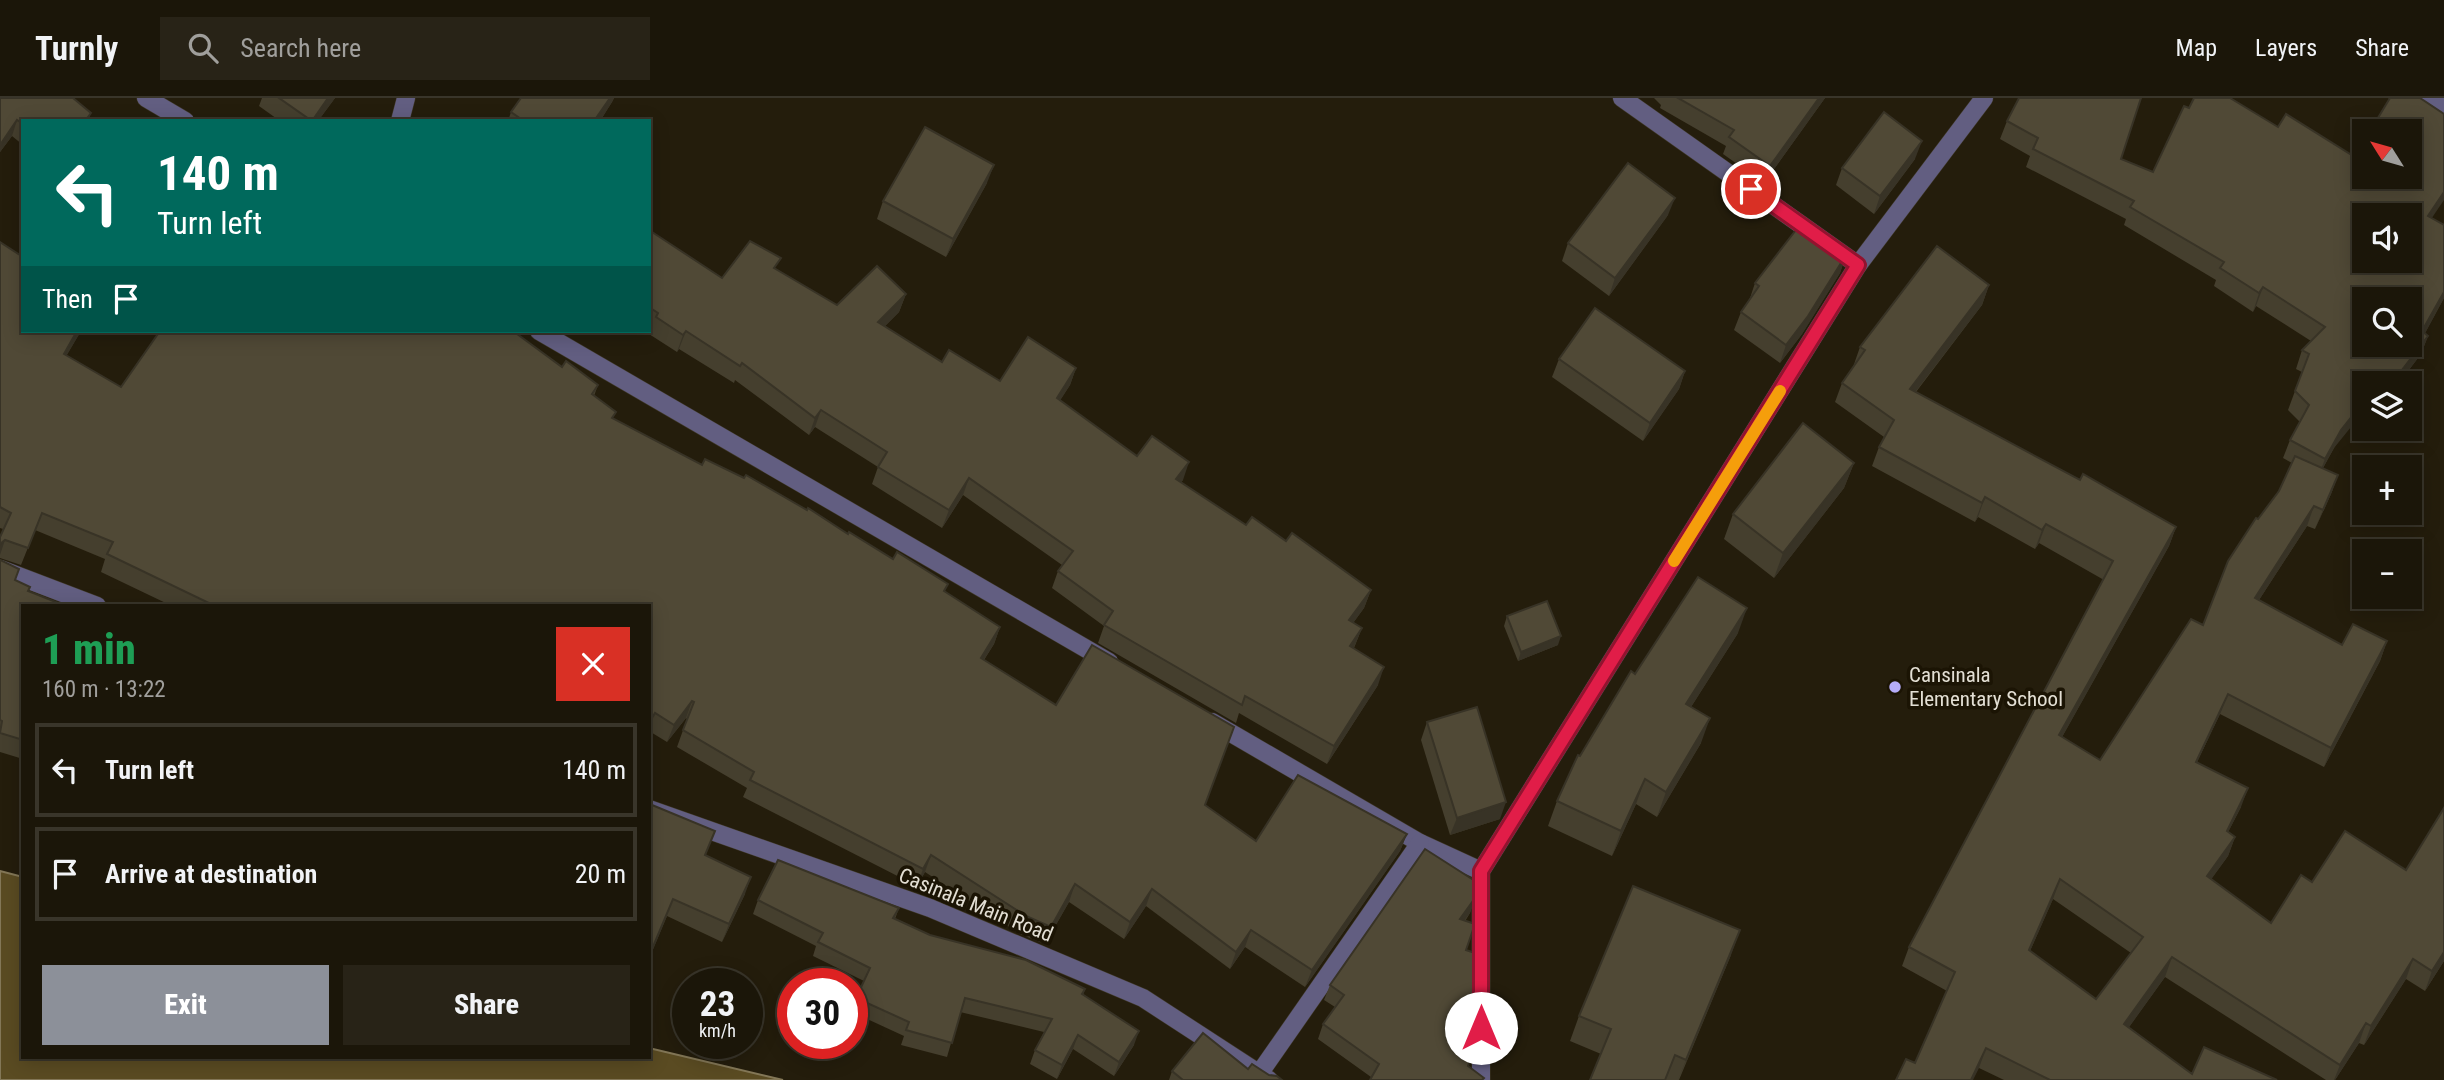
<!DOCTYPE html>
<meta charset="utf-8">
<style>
:root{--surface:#1b1609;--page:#282317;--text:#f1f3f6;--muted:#a09f9c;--line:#39352a;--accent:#8c9099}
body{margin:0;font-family:"Roboto Condensed",sans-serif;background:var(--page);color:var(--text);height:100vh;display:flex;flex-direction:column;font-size:26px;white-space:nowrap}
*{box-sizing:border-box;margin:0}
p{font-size:23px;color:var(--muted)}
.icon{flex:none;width:38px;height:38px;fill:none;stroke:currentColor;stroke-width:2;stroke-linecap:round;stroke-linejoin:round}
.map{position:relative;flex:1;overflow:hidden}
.sheet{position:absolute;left:21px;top:506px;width:630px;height:455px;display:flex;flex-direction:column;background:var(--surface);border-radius:0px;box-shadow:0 4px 18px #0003,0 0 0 2px var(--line)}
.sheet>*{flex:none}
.hud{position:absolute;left:21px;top:21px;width:630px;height:214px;border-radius:0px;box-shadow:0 4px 18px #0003,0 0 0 2px var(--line);background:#00695c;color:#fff;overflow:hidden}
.needle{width:46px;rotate:307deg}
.fabs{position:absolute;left:2352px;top:21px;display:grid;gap:14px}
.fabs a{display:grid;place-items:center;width:70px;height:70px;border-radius:0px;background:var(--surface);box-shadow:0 4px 18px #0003,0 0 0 2px var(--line);font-size:35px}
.speed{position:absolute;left:672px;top:870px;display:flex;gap:14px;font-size:35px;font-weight:700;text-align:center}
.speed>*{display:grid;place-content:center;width:91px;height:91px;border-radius:50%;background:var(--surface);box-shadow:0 4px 18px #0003,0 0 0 2px var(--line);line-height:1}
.speed small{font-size:18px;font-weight:400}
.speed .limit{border:10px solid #d22;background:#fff;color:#111}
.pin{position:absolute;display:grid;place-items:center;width:60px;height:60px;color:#fff;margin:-30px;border:4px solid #fff;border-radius:50%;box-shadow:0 2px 7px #0007}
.me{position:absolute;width:77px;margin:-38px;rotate:0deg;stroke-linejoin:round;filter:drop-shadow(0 0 5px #0008)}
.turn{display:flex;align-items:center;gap:24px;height:147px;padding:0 21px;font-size:32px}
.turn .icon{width:91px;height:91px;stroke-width:2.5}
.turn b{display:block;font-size:49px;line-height:60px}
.then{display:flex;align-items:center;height:66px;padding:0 21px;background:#0003;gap:14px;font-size:26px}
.round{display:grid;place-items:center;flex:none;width:74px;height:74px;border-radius:0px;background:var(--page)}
.headline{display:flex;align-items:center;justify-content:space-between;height:119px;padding:0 21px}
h1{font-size:42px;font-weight:800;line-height:52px;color:#1e9e55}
.cta{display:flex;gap:14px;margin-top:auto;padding:14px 21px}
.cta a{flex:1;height:80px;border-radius:0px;background:var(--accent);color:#fff;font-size:28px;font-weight:800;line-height:80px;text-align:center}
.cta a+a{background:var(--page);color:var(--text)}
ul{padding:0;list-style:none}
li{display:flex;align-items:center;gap:21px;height:94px;margin:0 14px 10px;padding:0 7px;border:4px solid var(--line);border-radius:0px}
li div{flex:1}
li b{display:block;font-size:26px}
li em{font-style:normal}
header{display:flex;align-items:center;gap:42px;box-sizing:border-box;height:98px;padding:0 35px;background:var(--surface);border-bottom:2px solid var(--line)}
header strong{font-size:33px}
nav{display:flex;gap:38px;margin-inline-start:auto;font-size:24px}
.search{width:490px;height:63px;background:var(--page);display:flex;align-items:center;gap:18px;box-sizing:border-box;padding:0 24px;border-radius:0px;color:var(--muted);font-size:26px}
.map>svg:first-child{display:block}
.water{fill:#5a4b22;stroke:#837757;stroke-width:2}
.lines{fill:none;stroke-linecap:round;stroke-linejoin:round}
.minor-casing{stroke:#3f3828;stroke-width:19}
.minor{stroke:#625e81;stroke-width:18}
.wall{fill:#453f2e;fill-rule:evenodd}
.shaded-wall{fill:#383326}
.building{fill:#504936;stroke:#383326;stroke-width:2;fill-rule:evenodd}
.route-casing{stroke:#92132f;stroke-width:18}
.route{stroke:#e11d48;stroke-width:12}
.slow{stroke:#f59e0b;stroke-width:12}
.poi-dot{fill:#b5acf8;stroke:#1b1404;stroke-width:2.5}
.labels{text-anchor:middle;stroke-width:7;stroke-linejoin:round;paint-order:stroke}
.poi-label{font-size:21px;fill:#e3dfd4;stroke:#1b1404;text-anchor:start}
.street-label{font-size:21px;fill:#e3dfd4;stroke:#1b1404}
</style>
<header>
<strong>Turnly</strong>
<div class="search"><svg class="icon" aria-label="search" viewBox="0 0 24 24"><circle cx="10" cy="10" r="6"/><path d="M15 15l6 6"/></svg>Search here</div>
<nav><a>Map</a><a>Layers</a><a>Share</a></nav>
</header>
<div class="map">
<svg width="2444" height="982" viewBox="0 0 2444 982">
<rect width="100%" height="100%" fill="#241d0c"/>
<path class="water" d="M0,773l23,6v180h626v-9l134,32h-783z"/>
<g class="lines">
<g class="minor-casing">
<g id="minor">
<path d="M146,0l39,23"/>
<path d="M1622,0l236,167"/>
<path d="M2398,0l46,7"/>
<path d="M400,23l6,-23"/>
<path d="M539,233l570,331"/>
<path d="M0,471l97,37"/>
<path d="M1212,624l208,121 61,28"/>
<path d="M649,711l281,99 213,90 126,82"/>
<path d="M1259,976l161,-231"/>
<path d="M1481,982v-209l377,-606 126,-167"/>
</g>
</g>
<use href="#minor" class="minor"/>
</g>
<g class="wall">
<path d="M0,0l91,15 -3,8h-65v24l-11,-9 -12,16z"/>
<path d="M262,0h73l-17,23h-38l-21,-15z"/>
<path d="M521,0h93l-2,4 -12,19h-92l3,-9z"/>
<path d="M1654,0h171l-61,85 -41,-29 3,-8 -66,-38 1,-3z"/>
<path d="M2007,23l114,38 32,13 279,46 12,80 -19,35 3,3 -7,18 -22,29h-35l-30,65 -11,20 15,7 -7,19 -16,35 -8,-3 -48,74 83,45 45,-4 -7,20 -56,106 -104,-53 -23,48 44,45 -13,25 7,5 -7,19 -17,23 60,44 173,38 -19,30 -19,-12 -42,66 -5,-2 -24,37h-9l-161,-103 -36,50 63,47 85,6h-273l-25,-12 -64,-5 32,-72 -45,-25 7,-19 195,-367 -65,-37 -4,6 -57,-32 -3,5 -103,-56 7,-19 5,-10 -49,-35 7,-19 11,-16 7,-20 129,-62 -7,20 -66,87 164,88 96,47 -7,19 -107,191 38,23 103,-135 55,-106 21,-28 13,-28 -9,-5 7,-18 10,-18 -12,-12 14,-38 -6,-3 6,-19 9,-9 -55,-35 -3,6 -39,-26 2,-6 -92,-55 2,-6 -100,-52 4,-11 -30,-17zM2053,801l78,54 -35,46 -66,-48z"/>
<path d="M1915,61l-41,55 -38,-29 6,-17z"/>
<path d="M987,85l-41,74 -69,-38 6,-18z"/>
<path d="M1668,117l-59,81 -47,-35 6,-18z"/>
<path d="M649,132l73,48 55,-8 60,35 69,-11 -7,18 -14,14 57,36 58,19 76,-13 -6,17 -10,15 77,56 46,24 -2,2 65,43 40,16 85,49 -7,18 -11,15 9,5 -8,20 24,37 -51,79 -88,-51 -3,10 -138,-80 6,-17 -52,-38 6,-17 4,-6 -99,-70 -21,33 -70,-44 6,-17 -63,-40 -6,8 -74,-55 -1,3 -55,-34 -2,3 -28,-18 2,-4 -2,-2z"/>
<path d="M0,144l81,89 -15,25 55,31 441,-20 36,18 -4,11 20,23 88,46 146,69 97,58 55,35 -6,17 -10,16 221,146 51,35 151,-7 -7,17 -95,136 -60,-40 -15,22 -84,-63 -22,33 -55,-37 -24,42 -25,-10 -95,-62 -8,14 -174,-89 4,-9 -70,-41 10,-28 -1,-1 -19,24 -18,-11v-125h-477l-71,-34 4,-13 -70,-29 -14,35 -21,-7v-21l3,-8 -3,-1z"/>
<path d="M1846,157l-6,18 -38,61 -22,29 -46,-33 7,-18 8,-11 6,-18z"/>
<path d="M1559,261l126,12 -6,18 -36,52 -91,-64z"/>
<path d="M1854,365l-10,25 -70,90 -50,-39 9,-25z"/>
<path d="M0,462l15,20 8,26v153l-23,-7z"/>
<path d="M1507,518l51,29 -40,16 -14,-35z"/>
<path d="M1738,535l-47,74 10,36 -44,74 -21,-13 -24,52 -64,-30 9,-25 23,-45 55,-82z"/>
<path d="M1427,624l73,97 -50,16 -29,-95z"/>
<path d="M649,714l56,44 40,38 -23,48 -55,-26 -18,43z"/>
<path d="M1475,800l-5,15 -99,164 -53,-38 5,-15 12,-17 -11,-7 6,-15z"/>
<path d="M758,802l141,8 -4,11 35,16 155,54 -2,6 51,50 -20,31 -41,-27 -16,30 -27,-15 5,-14 9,-18 -84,-20 -13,45 -46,-12 3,-9 -52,-24v-3l4,-11 8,-17 -51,-25 3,-10 -63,-32z"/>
<path d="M1731,857l-52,125h-89l11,-26 -31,-13 9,-25z"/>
<path d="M1248,971l34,11h-113l3,-9z"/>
</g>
<g class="shaded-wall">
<path d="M328,0h7l-17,23h-6z"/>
<path d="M610,0h4l-2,4 -12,19h-6z"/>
<path d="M1819,0h6l-61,85 6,-17z"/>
<path d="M17,22l-5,16 -12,16v-7z"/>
<path d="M1922,43l-7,18 -41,55 6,-18z"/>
<path d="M994,67l-7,18 -41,74 7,-18z"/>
<path d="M2444,94v8l-23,34 7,-18z"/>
<path d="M1675,100l-7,17 -59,81 6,-18z"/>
<path d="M1846,157l-6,18 -38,61 -22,29 6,-18z"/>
<path d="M1989,187l-7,20 -79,103 7,-19z"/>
<path d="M2263,189l-7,19 -3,6 6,-19z"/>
<path d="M2444,194v6l-28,52 6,-19z"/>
<path d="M906,196l-7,18 -27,27 6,-17z"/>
<path d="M77,233h4l-24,41 7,-18z"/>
<path d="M686,233l-7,18 -2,3 6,-17z"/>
<path d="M2428,238l-7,18 -22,29h-5l1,-4z"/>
<path d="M1076,270l-6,17 -19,30 6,-17z"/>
<path d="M1685,273l-6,18 -36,52 7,-18z"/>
<path d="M2387,275l-4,10h-4z"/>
<path d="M2364,303v10l-30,37 -16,29 7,-18 16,-29z"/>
<path d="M821,312l-6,17 -6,8 6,-17z"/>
<path d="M1189,364l-6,18 -13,17 6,-18z"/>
<path d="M1854,365l-10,25 -70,90 9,-25z"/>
<path d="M2338,377l-7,19 -16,35 8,-19z"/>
<path d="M969,380l-6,17 -21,33 7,-18z"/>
<path d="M1985,399l-7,20 -3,5 7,-19z"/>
<path d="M2314,408l-7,20 -59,91 7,-19z"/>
<path d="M2046,426l-7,19 -4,6 7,-19z"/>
<path d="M2176,429l-7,19 -117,209 7,-20z"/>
<path d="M5,442l-5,15v-11z"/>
<path d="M1371,492l-7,18 -21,29 6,-17z"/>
<path d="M1747,510l-9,25 -61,96 9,-25z"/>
<path d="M1000,529l-6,17 -20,31 7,-17z"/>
<path d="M1362,530l-7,17 -11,18 6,-17z"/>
<path d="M1561,538l-3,9 -40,16 3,-9z"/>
<path d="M2387,543l-7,20 -56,106 7,-19z"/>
<path d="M1384,569l-6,18 -51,79 7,-18z"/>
<path d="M2228,596l-8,20 -32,67 8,-19z"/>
<path d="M692,603l-6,17 -19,24 7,-17z"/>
<path d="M1710,620l-9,25 -44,74 9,-25z"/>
<path d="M1645,681l-9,25 -24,52 9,-25z"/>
<path d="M2248,690l-7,19 -22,43 8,-19z"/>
<path d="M1506,704l-6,17 -50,16 7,-17z"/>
<path d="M1407,736l-7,17 -95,136 7,-17z"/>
<path d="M2235,739l-7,19 -28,39 7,-19z"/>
<path d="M931,757l-6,17 -8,14 6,-17z"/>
<path d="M751,779l-6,17 -23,48 7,-18z"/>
<path d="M2060,781l-7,20 -31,70 7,-19z"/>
<path d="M1075,786l-6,18 -24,42 6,-17z"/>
<path d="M1152,791l-6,17 -22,33 6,-17z"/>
<path d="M1475,800l-5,15 -16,21 6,-15z"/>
<path d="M1251,832l-6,17 -15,22 6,-17z"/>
<path d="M1740,832l-9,25 -53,125 8,-20z"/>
<path d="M2444,854v9l-19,30 7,-20z"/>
<path d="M2172,859l-7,20 -48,67 7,-20z"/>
<path d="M2413,861l-7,20 -42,66 7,-19z"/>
<path d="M2366,925l-7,20 -24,37h-1l6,-15z"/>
<path d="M1139,933l-5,14 -20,31 5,-14z"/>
<path d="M1078,937l-5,14 -16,30 5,-14z"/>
<path d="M1986,950l-7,20 -6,12h-2z"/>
</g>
<g class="building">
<path d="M0,0h73l18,15 -6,8h-62v3l-6,-4 -17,25z"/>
<path d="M279,0h49l-16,23z"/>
<path d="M521,0h89l-16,23h-70l-13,-9z"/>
<path d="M1678,0h141l-49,68 -41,-29 5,-7z"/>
<path d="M2019,0h122l-20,61 32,13 31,-66 5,2 5,-10h36l48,29 8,-13 69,43 9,-16v36h46v-46h-40l20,-33h30l24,16v78l-16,24 16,9v67l-22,39 6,5 -33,43 -8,-6 -8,10h-15v18l-23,29 -16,29 -35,-19 19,-35 -14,-14 14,-37 -7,-4 23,-23 -62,-40 -4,6 -39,-25 4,-6 -94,-55 4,-6 -101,-52 5,-11 -31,-17zM2364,117h46v46h-46zM2364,201h46v46h-46z"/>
<path d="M1884,14l38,29 -42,55 -38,-28z"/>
<path d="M925,29l69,38 -41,74 -70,-38z"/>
<path d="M1628,65l47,35 -60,80 -47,-35z"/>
<path d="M1799,128l47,29 -38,61 -22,29 -45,-33 18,-26 -4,-3z"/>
<path d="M649,132l73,48 28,-37 31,17 -7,10 63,37 40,-39 29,28 -28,28 64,40 7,-12 51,31 28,-44 48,31 -19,30 80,58 15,-20 37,26 -13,17 70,46 6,-8 34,24 6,-8 79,57 -22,30 13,8 -12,18 34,21 -50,79 -89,-50 -3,9 -138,-80 9,-14 -55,-40 15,-20 -104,-73 -20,32 -71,-43 9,-15 -66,-42 -6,8 -73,-55 -2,3 -54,-35 -3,4 -27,-18 2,-4 -9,-6z"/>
<path d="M0,144l23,15v74h54l-13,23 57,33 39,-56h353l49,36 4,-6 32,24 -6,9 24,18 -4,6 90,47 3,-6 39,19 2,-3 61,35 1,-2 40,26 1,-2 44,27 4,-7 51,32 -4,7 56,36 -19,31 75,47 36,-60 142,82 -29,78 51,36 42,-66 109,59 -95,136 -61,-40 -15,22 -84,-63 -22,33 -55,-38 -24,43 -25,-11 -95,-61 -8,14 -173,-89 4,-8 -71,-42 11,-28 -2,-1 -18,24 -19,-12 -6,10v-117h-434l-108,-52 6,-12 -71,-29 -14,35 -23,-8 -5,4v-7l11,-24 -11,-6z"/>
<path d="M1937,148l52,39 -79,104 170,91 3,-6 93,53 -117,208 41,25 91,-141 12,6 25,-64 28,-43 2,1 21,-28 16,-35 43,19 -15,35 -9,-4 -59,92 87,47 11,-21 34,17 -56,107 -103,-54 -32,68 52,26 -21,43 8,6 -28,39 64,47 30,-48 11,7 33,-51 61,39 38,-62v144l-12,19 -19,-12 -42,67 -5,-3 -26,42 -168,-108 -48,67 68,50 12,-27 73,33h-227l-64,-32 -15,32h-75l10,-21 9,4 40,-91 -46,-25 204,-386 -67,-37 -4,6 -57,-33 -3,6 -103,-56 15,-27 -52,-37 23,-33 -5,-3zM2060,781l83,58 -47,62 -67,-49z"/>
<path d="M1595,210l90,63 -35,52 -91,-64z"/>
<path d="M1803,325l51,40 -71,90 -50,-39z"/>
<path d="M0,462l19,9 -4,11 15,7 -2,4 38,15h-43v134l-23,-7 2,-12 -2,-1z"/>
<path d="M1698,479l49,31 -61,96 24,14 -44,74 -21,-13 -24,52 -64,-30 21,-46 2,1 51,-85 4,3z"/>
<path d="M1547,503l14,35 -40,16 -14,-36z"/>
<path d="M1477,609l29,95 -49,16 -30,-96z"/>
<path d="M652,707l63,26 -10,24 46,22 -22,47 -56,-25 -23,55h-1v-142z"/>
<path d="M1425,751l50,32v17l-15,21 15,5 -9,26 9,3v55l-10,25 10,4v8l-7,21 16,12 -2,2h-112l9,-16 -56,-40 21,-29 -14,-10z"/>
<path d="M778,762l121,48 -6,10 37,17 96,25 59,29 -3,5 57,37 -20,31 -41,-27 -16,30 -27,-15 17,-31 -87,-21 -13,45 -46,-13 3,-8 -53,-24 14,-30 -52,-26 5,-9 -65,-33z"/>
<path d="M1633,788l107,44 -54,130 -11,-5 -10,25h-75l21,-51 -32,-13z"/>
<path d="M1203,935l45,36 4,-5 17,11 8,1 5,4h-99l-11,-9z"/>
</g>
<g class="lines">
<g class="route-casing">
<path id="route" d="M1481,930v-157l377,-606 -107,-76"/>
</g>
<use href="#route" class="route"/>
<path class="slow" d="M1674,463l106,-170"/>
</g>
<circle class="poi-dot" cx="1895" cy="589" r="7"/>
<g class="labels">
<g class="poi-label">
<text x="1909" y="584">Cansinala<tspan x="1909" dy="24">Elementary School</tspan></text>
</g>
<g class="street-label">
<text transform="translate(976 807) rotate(22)" y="7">Casinala Main Road</text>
</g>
</g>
</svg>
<div class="fabs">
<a><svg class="needle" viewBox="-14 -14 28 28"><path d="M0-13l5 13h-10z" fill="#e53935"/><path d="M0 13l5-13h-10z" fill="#a09f9c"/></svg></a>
<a><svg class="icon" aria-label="sound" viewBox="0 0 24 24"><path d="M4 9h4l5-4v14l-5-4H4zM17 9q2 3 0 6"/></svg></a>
<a><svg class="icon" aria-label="search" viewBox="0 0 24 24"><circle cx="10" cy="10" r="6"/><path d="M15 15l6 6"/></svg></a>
<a><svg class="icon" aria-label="layers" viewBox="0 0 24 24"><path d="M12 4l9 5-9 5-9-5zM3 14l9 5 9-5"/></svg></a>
<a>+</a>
<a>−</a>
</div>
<div class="speed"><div>23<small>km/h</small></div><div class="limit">30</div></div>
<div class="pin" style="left:1751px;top:91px;background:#d93025"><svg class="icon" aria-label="arrive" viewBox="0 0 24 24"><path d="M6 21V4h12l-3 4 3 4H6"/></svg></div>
<svg class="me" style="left:1481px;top:930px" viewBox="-20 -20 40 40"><circle r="19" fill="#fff"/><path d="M0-13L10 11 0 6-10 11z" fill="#e11d48"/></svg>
<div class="hud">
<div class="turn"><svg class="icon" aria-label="left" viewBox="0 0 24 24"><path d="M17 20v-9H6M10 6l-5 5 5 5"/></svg><div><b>140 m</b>Turn left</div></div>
<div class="then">Then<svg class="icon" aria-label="arrive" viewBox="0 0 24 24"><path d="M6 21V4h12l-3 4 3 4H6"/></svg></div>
</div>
<section class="sheet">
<div class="headline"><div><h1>1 min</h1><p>160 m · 13:22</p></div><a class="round" style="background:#d93025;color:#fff"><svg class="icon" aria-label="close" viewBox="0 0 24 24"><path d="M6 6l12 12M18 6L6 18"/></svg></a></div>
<ul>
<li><svg class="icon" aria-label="left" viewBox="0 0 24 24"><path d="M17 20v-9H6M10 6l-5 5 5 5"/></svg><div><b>Turn left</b></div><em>140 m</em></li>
<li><svg class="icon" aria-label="arrive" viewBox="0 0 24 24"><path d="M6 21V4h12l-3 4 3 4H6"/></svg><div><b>Arrive at destination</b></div><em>20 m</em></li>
</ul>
<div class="cta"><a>Exit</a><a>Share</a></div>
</section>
</div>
